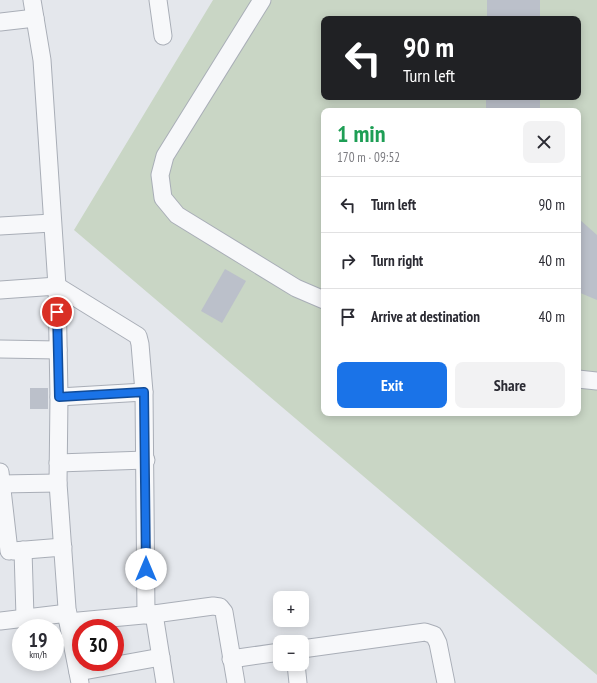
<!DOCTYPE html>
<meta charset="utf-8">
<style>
:root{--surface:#fff;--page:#f2f2f3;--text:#2b2b33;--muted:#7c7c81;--line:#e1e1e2;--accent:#1a73e8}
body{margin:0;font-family:"PT Sans Narrow",sans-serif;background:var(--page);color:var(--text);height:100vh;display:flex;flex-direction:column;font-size:15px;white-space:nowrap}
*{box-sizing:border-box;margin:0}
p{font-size:13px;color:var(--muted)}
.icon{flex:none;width:22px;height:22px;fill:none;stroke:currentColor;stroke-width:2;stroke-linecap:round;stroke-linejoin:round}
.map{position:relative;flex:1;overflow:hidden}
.details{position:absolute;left:321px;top:108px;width:260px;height:308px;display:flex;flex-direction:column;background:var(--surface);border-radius:8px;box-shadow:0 2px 10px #0003}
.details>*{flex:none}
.top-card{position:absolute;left:321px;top:16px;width:260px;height:84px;border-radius:8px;box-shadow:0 2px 10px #0003;background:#202124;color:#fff;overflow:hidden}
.buttons{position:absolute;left:273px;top:591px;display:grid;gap:8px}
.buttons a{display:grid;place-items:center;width:36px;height:36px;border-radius:8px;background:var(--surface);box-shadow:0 2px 10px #0003;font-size:20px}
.speed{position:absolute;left:12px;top:619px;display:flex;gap:8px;font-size:20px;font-weight:700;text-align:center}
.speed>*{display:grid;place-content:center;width:52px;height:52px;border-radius:50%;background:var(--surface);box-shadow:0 2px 10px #0003;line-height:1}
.speed small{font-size:10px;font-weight:400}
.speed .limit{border:6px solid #d22;background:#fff;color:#111}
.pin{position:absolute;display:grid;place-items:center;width:34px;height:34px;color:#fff;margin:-17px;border:2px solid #fff;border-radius:50%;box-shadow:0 1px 4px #0007}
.me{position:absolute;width:44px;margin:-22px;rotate:0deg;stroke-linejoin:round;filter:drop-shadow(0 0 3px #0008)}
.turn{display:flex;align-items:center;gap:14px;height:84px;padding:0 16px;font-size:18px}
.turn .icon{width:52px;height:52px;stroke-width:2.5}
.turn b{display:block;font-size:28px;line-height:34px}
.round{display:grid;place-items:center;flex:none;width:42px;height:42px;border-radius:8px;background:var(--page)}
.headline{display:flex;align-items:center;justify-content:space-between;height:68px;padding:0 16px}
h1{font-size:24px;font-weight:600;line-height:30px;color:#1e9e55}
.cta{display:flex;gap:8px;margin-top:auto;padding:8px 16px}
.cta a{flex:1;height:46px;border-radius:8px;background:var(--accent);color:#fff;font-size:16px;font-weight:600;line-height:46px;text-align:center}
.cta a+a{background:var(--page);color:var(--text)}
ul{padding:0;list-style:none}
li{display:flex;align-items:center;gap:12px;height:56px;padding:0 16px;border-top:1px solid var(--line)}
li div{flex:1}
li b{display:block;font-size:15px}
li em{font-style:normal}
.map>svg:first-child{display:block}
.green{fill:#c9d6c5;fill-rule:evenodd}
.building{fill:#bbc0ca}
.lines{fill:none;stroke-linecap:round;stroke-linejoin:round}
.minor-casing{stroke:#a9aeb7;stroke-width:19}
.minor{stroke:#f7f8fa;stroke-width:17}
.route-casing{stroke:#114b97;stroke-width:10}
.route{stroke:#1a73e8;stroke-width:7}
</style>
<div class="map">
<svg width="597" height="683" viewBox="0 0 597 683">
<rect width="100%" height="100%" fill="#e4e7ec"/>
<path class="green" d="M213,0h384v675l-523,-445zM324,19h254v78h-254zM324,111h254v302h-254z"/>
<g class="building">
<rect x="487" y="0" width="53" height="19"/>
<rect x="486" y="97" width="54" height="14"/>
<path d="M579,219l18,16v65l-19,-8z"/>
<path d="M225,269l21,12 -24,42 -21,-12z"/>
<rect x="30" y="388" width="18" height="21"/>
</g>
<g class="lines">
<g class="minor-casing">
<g id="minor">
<path d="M32,0l10,60 15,226 2,111 -1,86 10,139 12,61"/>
<path d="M158,0l5,36"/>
<path d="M262,0l-97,156 -5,19 3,23 14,17 119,73 28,12"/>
<path d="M0,22l35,-4"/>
<path d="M0,226l52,-3"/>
<path d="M0,290l57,-4 81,50 2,8 4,48 2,223"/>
<path d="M0,349l58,1"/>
<path d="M578,379l19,2"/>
<path d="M59,397l85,-5"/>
<path d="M58,463l88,-3"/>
<path d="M0,472l9,79"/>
<path d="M0,484l58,-1"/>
<path d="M23,550l2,67"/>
<path d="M13,551l50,-4"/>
<path d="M154,614l11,69"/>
<path d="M0,621l68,-8"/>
<path d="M68,622l86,-8 59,-8 7,1 4,5 12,71"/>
<path d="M302,649l123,-17 9,3 4,8 8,40"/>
<path d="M231,659l49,-7"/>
<path d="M296,664l2,19"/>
<path d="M78,672l83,-15"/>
</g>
</g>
<use href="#minor" class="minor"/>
</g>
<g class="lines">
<g class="route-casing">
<path id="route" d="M57,312l2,85 85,-5 2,177"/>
</g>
<use href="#route" class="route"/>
</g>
</svg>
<div class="buttons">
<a>+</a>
<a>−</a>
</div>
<div class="speed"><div>19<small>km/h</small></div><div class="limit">30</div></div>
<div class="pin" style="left:57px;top:312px;background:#d93025"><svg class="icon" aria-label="arrive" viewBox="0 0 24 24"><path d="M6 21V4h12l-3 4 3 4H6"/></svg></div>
<svg class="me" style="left:146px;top:569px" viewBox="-20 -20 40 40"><circle r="19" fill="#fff"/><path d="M0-13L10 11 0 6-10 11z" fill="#1a73e8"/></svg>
<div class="top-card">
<div class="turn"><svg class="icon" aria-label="left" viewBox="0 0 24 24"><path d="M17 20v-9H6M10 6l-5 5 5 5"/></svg><div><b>90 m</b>Turn left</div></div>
</div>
<section class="details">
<div class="headline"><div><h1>1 min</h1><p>170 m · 09:52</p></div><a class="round"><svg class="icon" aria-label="close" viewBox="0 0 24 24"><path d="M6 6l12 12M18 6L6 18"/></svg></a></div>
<ul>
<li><svg class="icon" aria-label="left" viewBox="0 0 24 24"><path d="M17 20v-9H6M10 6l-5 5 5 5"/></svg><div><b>Turn left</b></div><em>90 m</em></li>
<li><svg class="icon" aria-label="right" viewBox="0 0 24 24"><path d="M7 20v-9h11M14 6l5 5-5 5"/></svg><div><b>Turn right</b></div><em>40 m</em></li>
<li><svg class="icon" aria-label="arrive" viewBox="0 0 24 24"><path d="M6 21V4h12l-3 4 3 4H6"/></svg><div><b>Arrive at destination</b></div><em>40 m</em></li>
</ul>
<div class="cta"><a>Exit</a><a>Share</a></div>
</section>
</div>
